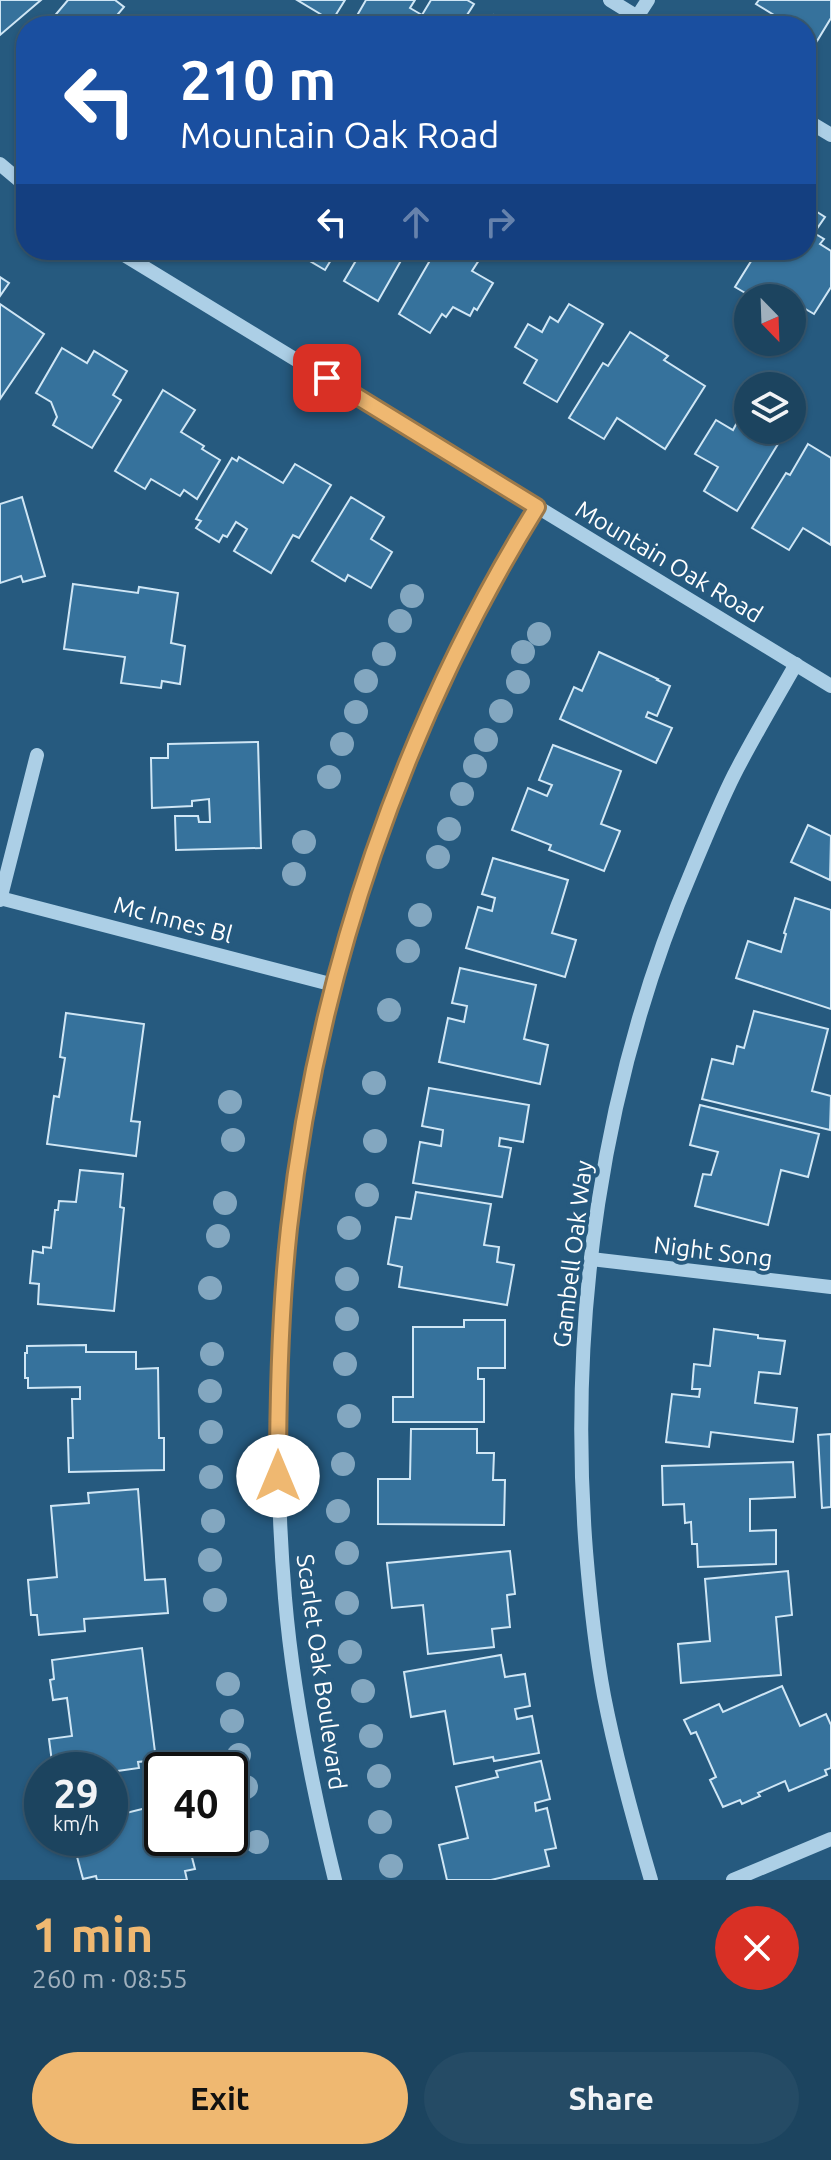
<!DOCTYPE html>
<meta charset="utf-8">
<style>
:root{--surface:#1c445f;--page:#254b65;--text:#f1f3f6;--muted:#a0b0bd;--line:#3a5c74;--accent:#efb871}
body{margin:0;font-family:Ubuntu,sans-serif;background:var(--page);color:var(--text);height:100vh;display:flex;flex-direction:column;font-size:30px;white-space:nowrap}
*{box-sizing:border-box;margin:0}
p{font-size:26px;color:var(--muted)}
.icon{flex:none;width:44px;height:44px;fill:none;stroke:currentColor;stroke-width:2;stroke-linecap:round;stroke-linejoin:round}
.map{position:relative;height:1880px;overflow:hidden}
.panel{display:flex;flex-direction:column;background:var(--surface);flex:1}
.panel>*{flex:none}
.top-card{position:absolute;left:16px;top:16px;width:800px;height:244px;border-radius:32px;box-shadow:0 2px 6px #0004,0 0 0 2px var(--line);background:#1a4fa0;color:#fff;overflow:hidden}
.needle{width:52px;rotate:157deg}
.tools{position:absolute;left:734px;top:284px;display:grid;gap:16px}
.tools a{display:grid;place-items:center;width:72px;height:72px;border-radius:50%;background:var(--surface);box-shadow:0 2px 6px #0004,0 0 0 2px var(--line);font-size:40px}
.speed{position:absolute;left:24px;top:1752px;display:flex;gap:16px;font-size:40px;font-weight:700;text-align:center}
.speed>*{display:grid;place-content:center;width:104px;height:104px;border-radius:50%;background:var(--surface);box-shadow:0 2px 6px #0004,0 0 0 2px var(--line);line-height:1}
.speed small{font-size:20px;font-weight:400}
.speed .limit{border:4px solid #111;border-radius:12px;background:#fff;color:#111}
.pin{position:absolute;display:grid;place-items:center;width:68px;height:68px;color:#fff;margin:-34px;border-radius:16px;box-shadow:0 4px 12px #0006}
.me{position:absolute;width:88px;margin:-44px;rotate:0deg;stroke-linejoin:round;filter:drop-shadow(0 0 6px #0008)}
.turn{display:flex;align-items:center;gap:28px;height:168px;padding:0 32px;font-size:36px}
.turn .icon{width:104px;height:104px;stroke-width:2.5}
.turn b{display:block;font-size:56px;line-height:68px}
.lanes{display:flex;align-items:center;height:76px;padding:0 32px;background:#0003;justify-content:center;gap:40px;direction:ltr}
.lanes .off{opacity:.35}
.round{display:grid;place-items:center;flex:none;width:84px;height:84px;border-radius:42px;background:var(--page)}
.headline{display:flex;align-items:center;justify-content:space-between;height:136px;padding:0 32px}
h1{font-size:48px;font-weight:700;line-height:60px;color:var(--accent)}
.action{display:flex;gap:16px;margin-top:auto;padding:16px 32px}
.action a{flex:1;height:92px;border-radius:48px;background:var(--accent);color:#111;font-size:32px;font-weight:700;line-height:92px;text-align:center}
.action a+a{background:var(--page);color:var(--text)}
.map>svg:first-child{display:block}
.building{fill:#36729c;stroke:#cfe6f5;stroke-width:2}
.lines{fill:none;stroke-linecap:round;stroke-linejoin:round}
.minor{stroke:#accfe6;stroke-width:14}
.tree{fill:#83a7c0}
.route-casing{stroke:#9b7849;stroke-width:20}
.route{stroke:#efb871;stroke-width:14}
.labels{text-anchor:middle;stroke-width:8;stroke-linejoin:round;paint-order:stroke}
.street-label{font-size:24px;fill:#fff;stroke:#265a7f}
</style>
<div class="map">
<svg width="831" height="1880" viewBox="0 0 831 1880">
<rect width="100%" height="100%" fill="#265a7f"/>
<g class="building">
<path d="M0,0h41l-41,35z"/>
<path d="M68,0h47l9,7 -16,19h-62z"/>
<path d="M297,0h48l-13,21z"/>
<path d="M366,0h49l-5,8 12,7 9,-15h36l7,4 -14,22h-109z"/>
<path d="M759,0h72v18l-14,23 -11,-7v-8h-14l-36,-22z"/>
<path d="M494,15l18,11h-25z"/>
<path d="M806,205l19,12 -11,16 10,6 -4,5 11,7v36l-17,27 -17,-10 -5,8v-14h-38l-19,-11 23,-37h48z"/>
<path d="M300,250h37l-12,20 -27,-16z"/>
<path d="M346,250h61l-29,51 -34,-20 14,-24z"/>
<path d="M436,250h33l12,7 -9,14 21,12 -16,27 -3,-2 -4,8 -17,-9 -7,10 -4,-3 -12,19 -31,-19z"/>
<path d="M708,250h19l-5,8z"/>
<path d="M0,277l9,6 -9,13z"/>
<path d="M0,304l44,30 -44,65z"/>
<path d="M569,304l34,20 -46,78 -33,-19 13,-23 -22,-13 13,-23 14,8 8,-15 8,5z"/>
<path d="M630,332l38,24 -4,4 41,26 -40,63 -48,-31 -13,21 -35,-21 34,-55 5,3z"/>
<path d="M62,348l25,15 7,-12 33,20 -14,24 8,5 -29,48 -39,-23 4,-8 -6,-15 -15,-9z"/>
<path d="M163,390l32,20 -14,22 23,14 -2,3 18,11 -23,39 -13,-9 -4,6 -29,-17 -6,10 -30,-18z"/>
<path d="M741,415l7,4v11h18l15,9 -44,72 -33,-20 14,-24 -23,-13 21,-34 17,10z"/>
<path d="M808,444l23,14v87l-28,-17 -14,22 -37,-22 34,-55 4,2z"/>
<path d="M239,457l44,26 12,-19 36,21 -32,53 -6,-3 -22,38 -37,-22 13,-22 -11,-7 -9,15 -4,-2 -4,7 -23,-14 5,-7 -5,-2 36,-61 5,3z"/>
<path d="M22,497l23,79 -22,6 -2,-6 -21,7v-79z"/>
<path d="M351,497l33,20 -13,22 21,13 -21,36 -23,-13 -3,6 -33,-20z"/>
<path d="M73,584l65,9 1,-6 39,6 -7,50 14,3 -5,38 -18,-3 -1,7 -40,-5 4,-26 -61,-8z"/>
<path d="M599,652l59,27 -1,1 13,6 -13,30 -9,-4 -2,5 26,11 -16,35 -96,-44 14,-32 8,4z"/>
<path d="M258,742l3,106 -85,2 -1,-34h23l1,6h11l-1,-23 -17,2v5l-40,2 -1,-50h17v-14z"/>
<path d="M553,745l68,26 -20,53 19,7 -16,40 -55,-21 2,-5 -39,-15 16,-42 19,8 5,-11 -13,-5z"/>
<path d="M808,825l23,11 -1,44 -39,-18z"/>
<path d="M493,858l75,22 -16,53 24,7 -11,37 -99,-29 12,-41 14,4 3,-13 -13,-4z"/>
<path d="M795,898l36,12v99l-95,-31 12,-37 33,11 5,-18 -2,-1z"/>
<path d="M460,968l76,17 -12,54 24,6 -8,39 -101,-22 9,-44 16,4 3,-16 -15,-3z"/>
<path d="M754,1011l74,18 -16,62 19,5 -1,34 -128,-31 10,-40 21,5 4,-18 7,2z"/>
<path d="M66,1013l78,11 -13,97 9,1 -4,34 -89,-12 7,-48 5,1 6,-39 -5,-1z"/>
<path d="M429,1088l100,17 -6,37 -23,-4 -1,8 12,2 -9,49 -89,-14 7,-41 21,4 2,-16 -21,-4z"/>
<path d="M700,1105l119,29 -11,43 -27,-7 -13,55 -73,-19 8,-32 8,1 7,-23 -28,-7z"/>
<path d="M80,1170l43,4 -3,33 4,1 -10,103 -76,-7 1,-20 -9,-1 3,-32 10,2v-6l8,1 4,-38h3l1,-9 17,1z"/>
<path d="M416,1192l75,12 -7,41 15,2 -2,15 17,3 -7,40 -108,-18 3,-20 -14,-3 8,-47 15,2z"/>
<path d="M464,1320h41v48h-27v11h6v43h-91v-25h20v-70h51z"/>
<path d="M714,1329l44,6v3l27,3 -5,33 -21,-2 -4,31 42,5 -4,34 -82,-10 -2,15 -43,-5 6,-48 27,3 1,-8h-8l2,-25 16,2z"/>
<path d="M86,1345v7h50v17l22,-1 1,70h5v32l-95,2 -1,-34h5l-1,-39h8v-12l-52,1v-10h-3v-25h2v-7z"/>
<path d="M411,1429h66v24h17l-1,27h12l-1,45 -126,-1v-45h32z"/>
<path d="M831,1434v73l-9,1 -4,-73z"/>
<path d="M793,1462l2,35 -45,2v32l26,-1v34l-78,3 -1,-23h-5l-1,-22 -6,1 -1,-19 -21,1 -1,-39z"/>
<path d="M138,1489l7,91 20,-1 3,34 -84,6 1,12 -46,4 -2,-20h-6l-3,-35 29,-3 -6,-71 38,-3 -1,-10z"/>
<path d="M510,1551l5,43 -8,1 3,32 -18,2 2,18 -66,7 -5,-49 -31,3 -5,-45z"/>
<path d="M788,1571l4,44 -16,2 5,58 -100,8 -3,-39 32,-3 -5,-62z"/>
<path d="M142,1648l14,112 -18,2 1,6 -29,4v-2h-57l-4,-31 23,-3 -5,-38 -14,2 -3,-20 4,-1 -2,-19z"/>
<path d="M501,1655l4,22 20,-3 5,32 -15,3 2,10 15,-3 7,37 -45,8 -1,-4 -39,7 -9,-53 -34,6 -7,-45z"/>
<path d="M782,1686l18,40 26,-12 5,11v43l-6,2 2,5 -38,16 -4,-10 -27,12 2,3 -18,8 -2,-4 -17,7 -13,-27 6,-3 -20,-45 -5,2 -7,-14 35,-16 4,8z"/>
<path d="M541,1761l9,38 -15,4 1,8 11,-3 9,40 -11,2 4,16 -58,14h-44l-8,-35 29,-7 -12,-51 42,-10 -2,-6z"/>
<path d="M162,1804v34h25l8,31 -10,2 2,9h-90l-1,-4 -13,3 -11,-41h38v-21z"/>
</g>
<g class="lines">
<g class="minor">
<path d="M610,0l42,26"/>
<path d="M637,17l11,-17"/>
<path d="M806,120l25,15"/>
<path d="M0,164l26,22"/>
<path d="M116,250l715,436"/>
<path d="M0,898l334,87"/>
<path d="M0,900l37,-145"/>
<path d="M591,1259l240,28"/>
<path d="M335,1880c-23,-93 -42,-187 -50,-282 -32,-380 50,-766 252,-1091"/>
<path d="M651,1880c-18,-61 -35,-122 -47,-184 -9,-48 -14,-97 -18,-145 -18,-231 15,-469 107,-683 13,-31 26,-63 41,-93 19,-37 41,-74 62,-111"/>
<path d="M733,1880l98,-41"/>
</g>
</g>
<g class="tree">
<circle cx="412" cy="596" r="12"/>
<circle cx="400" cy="621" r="12"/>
<circle cx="539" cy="634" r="12"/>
<circle cx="523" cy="652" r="12"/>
<circle cx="384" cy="654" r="12"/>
<circle cx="366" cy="681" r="12"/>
<circle cx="518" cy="682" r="12"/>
<circle cx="501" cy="711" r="12"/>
<circle cx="356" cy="712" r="12"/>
<circle cx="486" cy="740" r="12"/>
<circle cx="342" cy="744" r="12"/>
<circle cx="475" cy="766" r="12"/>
<circle cx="329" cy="777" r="12"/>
<circle cx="462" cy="794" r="12"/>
<circle cx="449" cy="829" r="12"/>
<circle cx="304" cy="842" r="12"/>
<circle cx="438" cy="857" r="12"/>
<circle cx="294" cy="874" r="12"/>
<circle cx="420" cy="915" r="12"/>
<circle cx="408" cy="951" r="12"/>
<circle cx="389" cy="1010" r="12"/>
<circle cx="374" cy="1083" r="12"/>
<circle cx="230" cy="1102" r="12"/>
<circle cx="233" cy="1140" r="12"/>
<circle cx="375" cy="1141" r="12"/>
<circle cx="367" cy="1195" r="12"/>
<circle cx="225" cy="1203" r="12"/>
<circle cx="349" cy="1228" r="12"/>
<circle cx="218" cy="1236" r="12"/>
<circle cx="347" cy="1279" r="12"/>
<circle cx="210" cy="1288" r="12"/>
<circle cx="347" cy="1319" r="12"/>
<circle cx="212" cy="1354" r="12"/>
<circle cx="345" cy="1364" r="12"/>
<circle cx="210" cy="1391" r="12"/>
<circle cx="349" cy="1416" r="12"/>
<circle cx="211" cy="1432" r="12"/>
<circle cx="343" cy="1464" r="12"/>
<circle cx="211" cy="1477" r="12"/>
<circle cx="338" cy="1511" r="12"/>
<circle cx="213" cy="1521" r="12"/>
<circle cx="347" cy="1553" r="12"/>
<circle cx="210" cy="1560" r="12"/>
<circle cx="215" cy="1600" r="12"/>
<circle cx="347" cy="1603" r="12"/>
<circle cx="350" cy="1652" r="12"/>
<circle cx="228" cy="1684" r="12"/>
<circle cx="363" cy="1691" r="12"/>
<circle cx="232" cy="1721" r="12"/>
<circle cx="371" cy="1736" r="12"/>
<circle cx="239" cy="1755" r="12"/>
<circle cx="379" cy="1776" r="12"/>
<circle cx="246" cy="1787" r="12"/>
<circle cx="380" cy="1822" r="12"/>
<circle cx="257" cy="1842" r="12"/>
<circle cx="391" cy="1866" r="12"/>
</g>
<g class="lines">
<g class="route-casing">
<path id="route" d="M278,1476c0,-83 2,-165 11,-248 28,-253 114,-505 248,-721l-210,-129"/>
</g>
<use href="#route" class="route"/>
</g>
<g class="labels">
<g class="street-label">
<text transform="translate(669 562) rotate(31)" y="8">Mountain Oak Road</text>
<text transform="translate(173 920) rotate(15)" y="8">Mc Innes Bl</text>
<text transform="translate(713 1252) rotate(7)" y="8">Night Song</text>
<text transform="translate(573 1254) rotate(-83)" y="8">Gambell Oak Way</text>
<text transform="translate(321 1672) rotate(82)" y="8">Scarlet Oak Boulevard</text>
</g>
</g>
</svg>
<div class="tools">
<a><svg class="needle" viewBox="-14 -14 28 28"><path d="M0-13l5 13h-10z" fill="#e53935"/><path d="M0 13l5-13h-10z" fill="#a0b0bd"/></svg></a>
<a><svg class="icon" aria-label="layers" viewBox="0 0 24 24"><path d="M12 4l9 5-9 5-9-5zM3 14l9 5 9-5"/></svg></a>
</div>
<div class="speed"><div>29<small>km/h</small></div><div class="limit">40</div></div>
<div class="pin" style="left:327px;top:378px;background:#d93025"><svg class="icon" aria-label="arrive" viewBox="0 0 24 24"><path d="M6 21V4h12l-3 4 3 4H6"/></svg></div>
<svg class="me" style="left:278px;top:1476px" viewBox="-20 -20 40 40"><circle r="19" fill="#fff"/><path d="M0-13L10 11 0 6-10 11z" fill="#efb871"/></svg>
<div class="top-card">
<div class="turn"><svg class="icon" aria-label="left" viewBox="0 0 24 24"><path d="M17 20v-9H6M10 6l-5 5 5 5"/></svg><div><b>210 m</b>Mountain Oak Road</div></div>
<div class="lanes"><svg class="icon" aria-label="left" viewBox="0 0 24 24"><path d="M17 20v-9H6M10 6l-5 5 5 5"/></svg><svg class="icon off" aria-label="ahead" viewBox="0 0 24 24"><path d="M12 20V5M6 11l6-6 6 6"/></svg><svg class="icon off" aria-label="right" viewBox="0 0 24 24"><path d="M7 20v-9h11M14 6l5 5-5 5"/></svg></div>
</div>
</div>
<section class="panel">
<div class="headline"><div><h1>1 min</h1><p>260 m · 08:55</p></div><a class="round" style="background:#d93025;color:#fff"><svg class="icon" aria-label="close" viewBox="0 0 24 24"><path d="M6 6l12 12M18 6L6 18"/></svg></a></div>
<div class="action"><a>Exit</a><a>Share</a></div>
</section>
